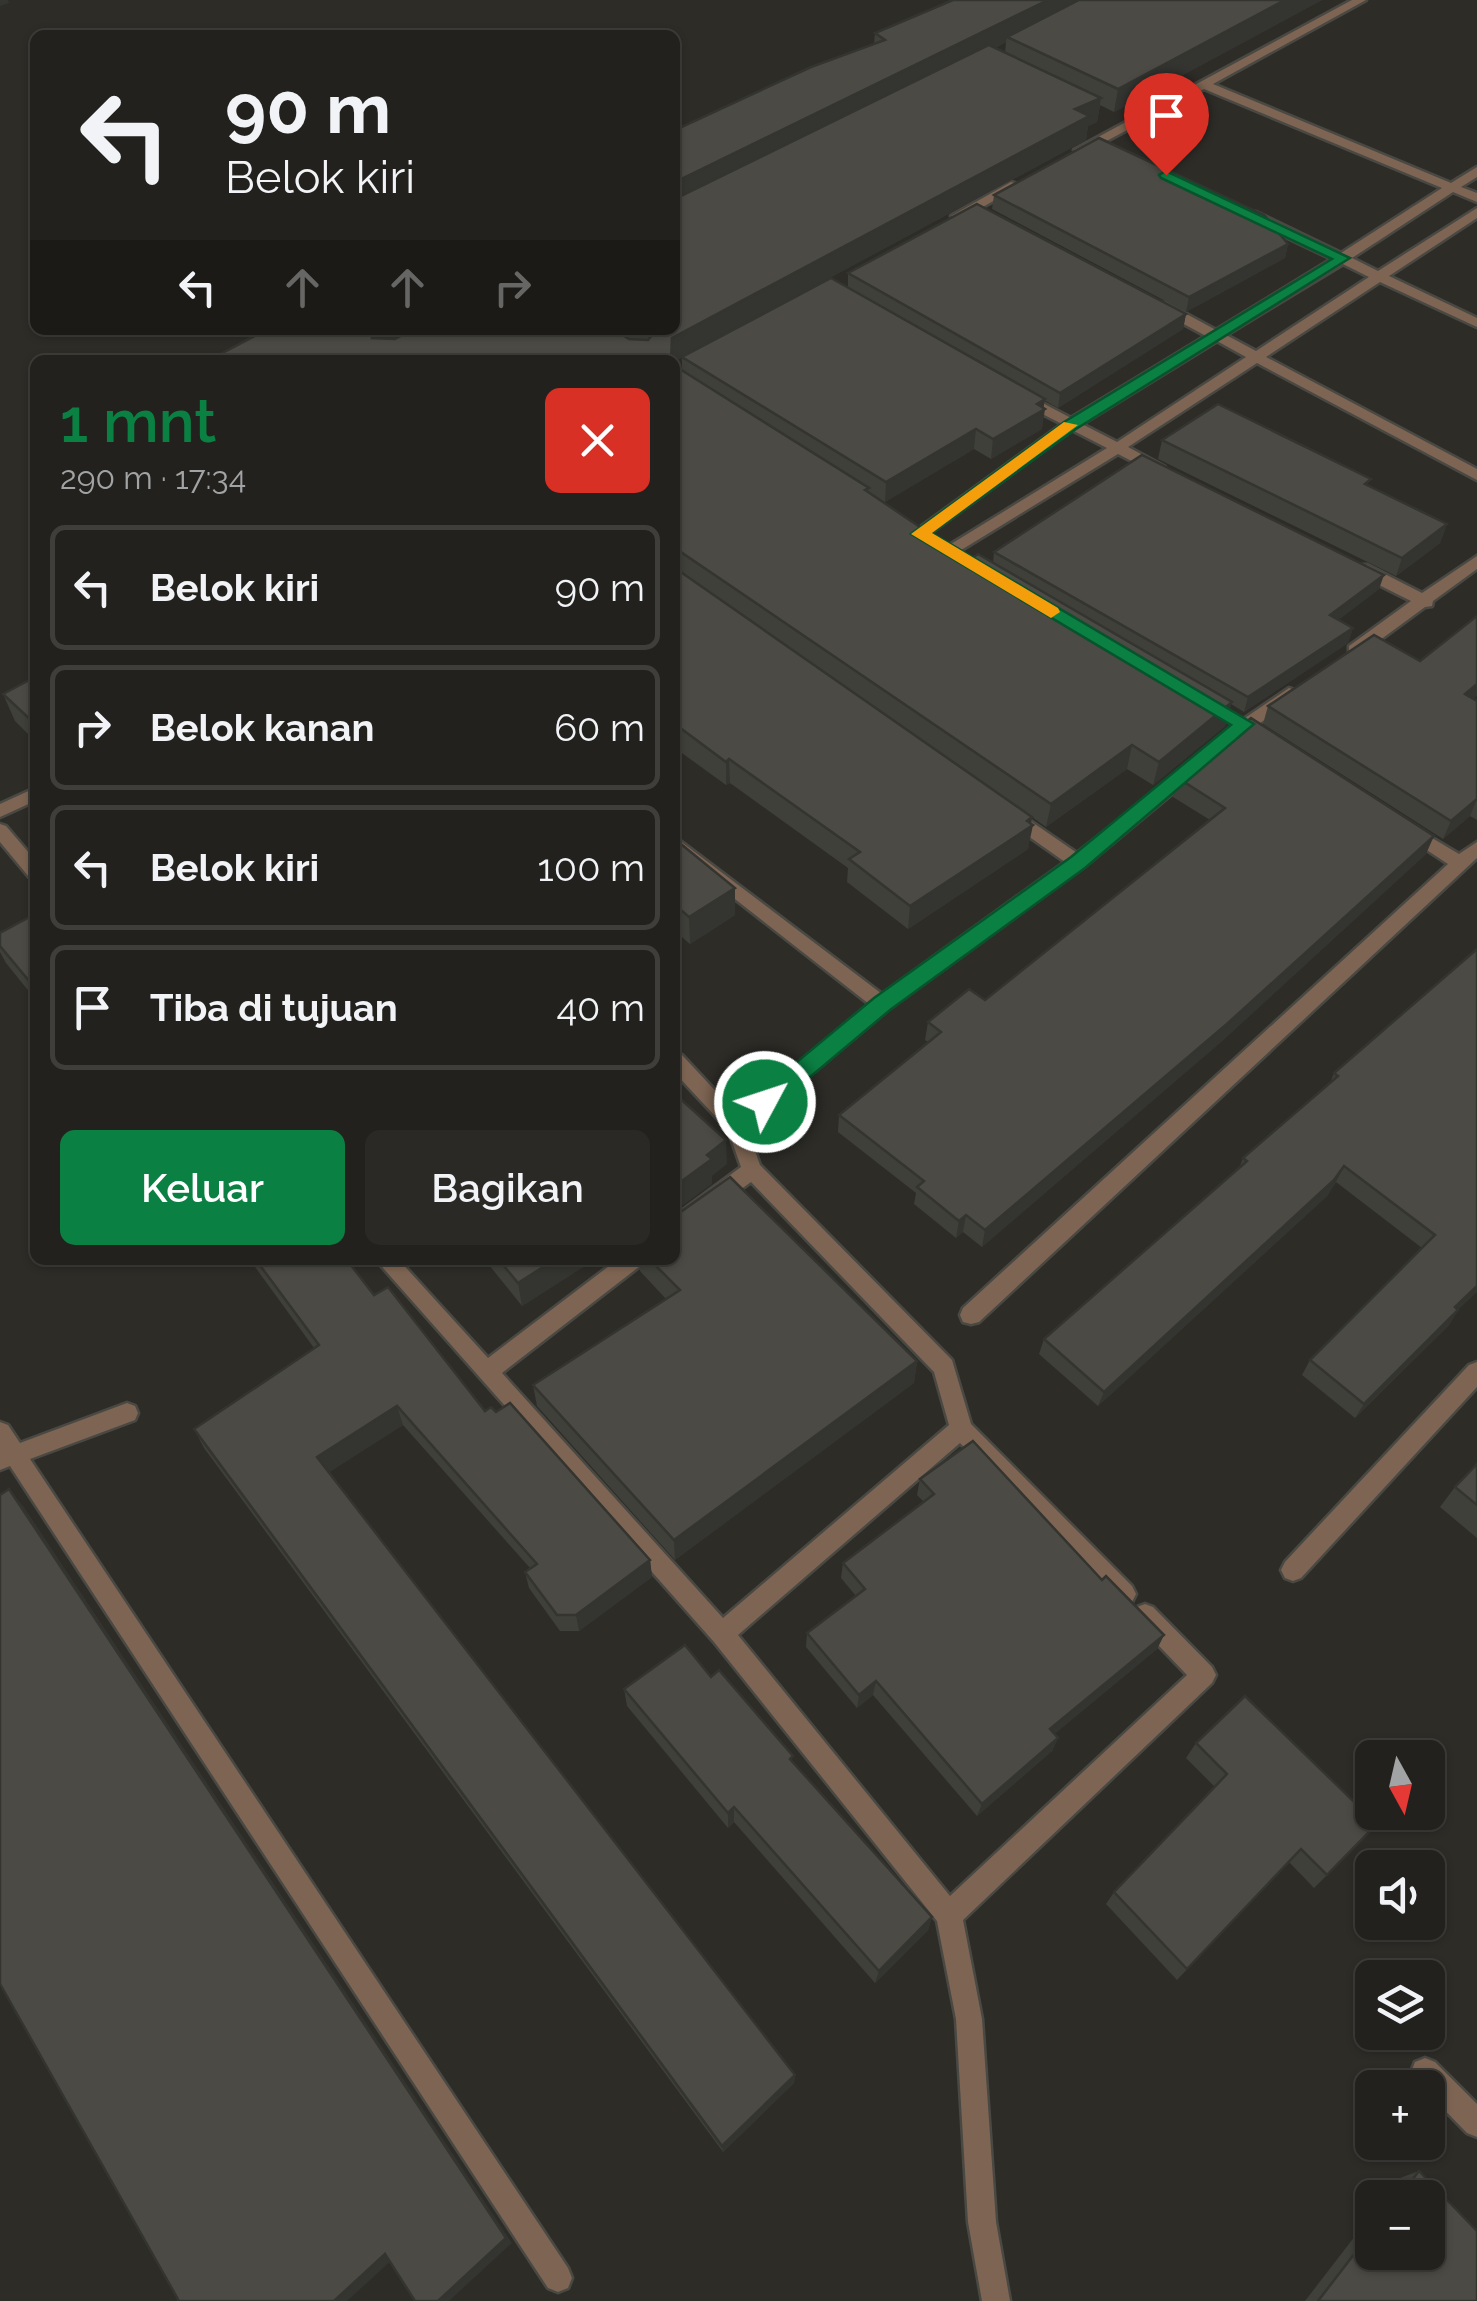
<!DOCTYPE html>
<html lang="id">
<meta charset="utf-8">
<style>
:root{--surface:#22211d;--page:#2a2926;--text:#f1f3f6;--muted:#a2a3a4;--line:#3f3e3b;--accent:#0b8043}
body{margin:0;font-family:Raleway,sans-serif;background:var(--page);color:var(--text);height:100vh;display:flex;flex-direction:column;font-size:38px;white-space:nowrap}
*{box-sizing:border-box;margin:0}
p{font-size:32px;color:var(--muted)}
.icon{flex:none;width:55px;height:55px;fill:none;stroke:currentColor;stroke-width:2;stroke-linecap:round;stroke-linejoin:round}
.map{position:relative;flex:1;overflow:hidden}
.details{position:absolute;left:30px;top:355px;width:650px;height:910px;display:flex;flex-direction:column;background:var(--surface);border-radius:15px;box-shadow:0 2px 8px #0004,0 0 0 2px var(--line)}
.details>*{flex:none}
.top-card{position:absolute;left:30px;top:30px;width:650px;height:305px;border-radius:15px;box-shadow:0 2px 8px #0004,0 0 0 2px var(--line);background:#22211d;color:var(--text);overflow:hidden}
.needle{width:65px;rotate:172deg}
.tools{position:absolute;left:1355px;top:1740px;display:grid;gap:20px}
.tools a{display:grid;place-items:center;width:90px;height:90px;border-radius:15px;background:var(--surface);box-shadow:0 2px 8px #0004,0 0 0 2px var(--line);font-size:50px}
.pin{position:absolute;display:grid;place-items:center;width:85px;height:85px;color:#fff;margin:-102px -42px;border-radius:50% 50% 50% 0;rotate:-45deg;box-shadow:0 0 10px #0007}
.pin .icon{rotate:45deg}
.me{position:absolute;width:110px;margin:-55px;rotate:50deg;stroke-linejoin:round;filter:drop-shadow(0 0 8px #0008)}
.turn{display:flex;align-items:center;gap:35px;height:210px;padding:0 30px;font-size:45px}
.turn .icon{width:130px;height:130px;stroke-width:2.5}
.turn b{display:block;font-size:70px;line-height:85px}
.lanes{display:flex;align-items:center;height:95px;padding:0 30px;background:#0003;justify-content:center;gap:50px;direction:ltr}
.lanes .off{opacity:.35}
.round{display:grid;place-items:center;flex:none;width:105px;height:105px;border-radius:15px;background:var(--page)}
.overview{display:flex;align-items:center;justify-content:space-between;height:170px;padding:0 30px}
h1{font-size:60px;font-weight:600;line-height:75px;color:var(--accent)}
.action{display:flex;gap:20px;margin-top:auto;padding:20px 30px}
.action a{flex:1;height:115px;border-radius:15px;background:var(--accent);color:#fff;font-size:40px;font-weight:600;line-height:115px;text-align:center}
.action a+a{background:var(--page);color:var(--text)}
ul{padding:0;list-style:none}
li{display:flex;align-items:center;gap:30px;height:125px;margin:0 20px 15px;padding:0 10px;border:5px solid var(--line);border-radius:15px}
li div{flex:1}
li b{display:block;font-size:38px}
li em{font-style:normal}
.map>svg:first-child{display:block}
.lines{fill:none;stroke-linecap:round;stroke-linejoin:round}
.street-casing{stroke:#494843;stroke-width:5}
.street{fill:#7e6553;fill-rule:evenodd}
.wall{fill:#40403a;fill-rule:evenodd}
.shaded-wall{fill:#343430}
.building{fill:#4b4a44;stroke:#343430;stroke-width:2.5}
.route{fill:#0b8043;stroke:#07532c;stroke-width:2.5}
.slow{fill:#f59e0b}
</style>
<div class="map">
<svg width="1477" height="2301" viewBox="0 0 1477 2301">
<rect width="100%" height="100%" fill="#2d2c27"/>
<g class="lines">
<g class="street-casing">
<g id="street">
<path d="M1352,0h14l-153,84 238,99 26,-16v10l-16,10 16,6v9l-24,-10 -101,66 26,13 99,-63v10l-88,58 88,42v9l-97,-45 -114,75 211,112v11l-220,-117 -129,84 37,20v6h-10l-37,-19 -165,101h-10v-6l164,-101 -35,-18 -147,107h-10v-6l147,-107 -45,-23v-6h10l44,23 135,-82 -50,-27v-6h10l50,27 116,-71 -86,-41v-6h10l85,41 101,-65 -238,-99 -120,64 -10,-3zM1343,264l26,13 -113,74 -30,-16zM1217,341l29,16 -129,85 -35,-18z"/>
<path d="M1011,182l10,3 -59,34 -11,-3z"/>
<path d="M1477,556v13l-44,32 -1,5 -7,1 -64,47h-12v-8l62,-45 -56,-28v-8h12l55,28z"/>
<path d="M1289,688l6,2v8l-57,41h-12v-8z"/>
<path d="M1198,757l6,2v8l-120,100 -195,142 -142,119 13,37 192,195 19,64 161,162 4,8 -4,8 -8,3 -8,-3 -156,-159 -222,192 212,261 237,-221 -50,-52 -4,-8 4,-8 8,-3 8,3 59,60 4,8 -4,8 -249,237 19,99 14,203 14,79h-28l-14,-79 -12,-203 -19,-98 -223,-279 -338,-382h23l89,98 129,-98h26l-3,6 -138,107 221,245 226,-193 -15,-53 -183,-190 -76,55v-21l66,-49 -13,-37 -53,-57v-21l7,3 55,59 132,-110 -194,-152v-15l207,157 183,-132 -61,-43 -3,-4 3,-4h12l61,42z"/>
<path d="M35,788v13l-35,16v-13z"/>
<path d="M0,824l6,2 29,34v19l-6,-2 -29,-35z"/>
<path d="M1410,825l49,29 18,-12v16l-498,464 -8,2 -8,-2 -3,-7 3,-7 485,-444 -44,-29 -3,-4 3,-4z"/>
<path d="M1477,1362v25l-176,191 -8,3 -8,-3 -4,-8 4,-8 184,-197z"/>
<path d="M127,1403l8,3 3,7 -3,7 -105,39 538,809 4,10 -4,10 -10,4 -10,-4 -538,-822 -10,4v-48l8,3 12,18z"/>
<path d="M1425,2058l10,4 42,42v33l-10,-4 -39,-40v-5h-7l-10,-16 4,-10z"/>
</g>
</g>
<use href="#street" class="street"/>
</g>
<g class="wall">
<path d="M953,0h369l-208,112 -14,-7 -3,17 -9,4 -2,14 -411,221 -410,-29v-2h410l199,-286 1,-11zM1006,42l-1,11 -10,-5z"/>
<path d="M994,195l294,49 -3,14 -99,54 -194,-103z"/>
<path d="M848,273l338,41 -3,15 -125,79 -14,-8 -2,29 -51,30 -17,-10 -89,53 -16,-10 100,68 24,3 1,-11 385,37 -41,31 15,8 -5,15 -104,69 -13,-8 -6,22 -72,59 -26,-16 -81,58 -14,-10 -4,32 -120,80 -61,-47 1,-14 -118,-85 -4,2 -51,-37v-382l7,4v-13l166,-70z"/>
<path d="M1162,440l207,46 78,38 -7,19 -44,33 -238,-117z"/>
<path d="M35,677v64l-20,-20 -12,-27z"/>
<path d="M1474,699l3,2v119l-7,-4 -27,23 -180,-115 5,-18z"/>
<path d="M1178,778l248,76 -204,187 -240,206 -19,-15 -7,6 -42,-34 2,-11 -78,-61 1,-17 89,-73 -3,-2 3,-18 57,-22 225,-180 -37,-23z"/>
<path d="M675,841l60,74 -45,29 -15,-13z"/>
<path d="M35,914v85l-29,-36 -6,-11v-19z"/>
<path d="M1477,949l-19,361 -9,15 -94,93 -53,-43 8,-15 112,-112 -86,-66 -9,14 -229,210 -59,-52 5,-15 195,-171 4,-10 87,-75 4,-10z"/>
<path d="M250,1260h97l27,35 111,116 165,149 2,17 -73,54h-19l-31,-43 -4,-16 5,-4 -127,-143 -74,47 466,603 -1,8 -71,69 -519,-704 -10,-19 120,-81z"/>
<path d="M485,1260h109l-72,46z"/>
<path d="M639,1260h36l242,101 -3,22 -239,177 -138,-154 -4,-21 133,-86 -26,-28z"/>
<path d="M1477,1464v74l-37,-31 15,-20z"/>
<path d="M920,1479l182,101 62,55 -7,14 -103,85 4,4 -6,13 -75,65 -104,-121 -16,13 -51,-61 1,-14 49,-37 -15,-18 2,-15 81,-61 -7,-7z"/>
<path d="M711,1677l82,85 139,155 -4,13 -53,53 -141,-161 -6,6 -101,-122 -3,-17z"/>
<path d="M1196,1743l131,132 -13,13 -25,-26 -112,118 -71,-76 8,-12 101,-105 -29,-29z"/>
<path d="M1419,2171l58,130h-172l67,-87v38l56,-54h-42l14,-20z"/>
</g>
<g class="shaded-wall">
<path d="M0,0h8l1,3 -9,3z"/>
<path d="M1048,0h43l-84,37 -1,5 -331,164v-24z"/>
<path d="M1285,0h37l-208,112 4,-23z"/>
<path d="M1101,98l-4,24 -9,4 -2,14 -411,221 -4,-1 1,-22 403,-229z"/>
<path d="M1288,244l-3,14 -99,54 3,-15z"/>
<path d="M1186,314l-3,15 -125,79 2,-15z"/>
<path d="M378,330h47l-48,27 -5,-19 1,-5z"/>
<path d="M1045,399l-2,11 2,-1 -3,20 -51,30 2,-20z"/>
<path d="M976,429l-2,20 -89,53 1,-20z"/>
<path d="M1447,524l-7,19 -44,33 6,-18z"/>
<path d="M1384,575l-5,14 -54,41 5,-15z"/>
<path d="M1353,628l-5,15 -104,69 4,-15z"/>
<path d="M1477,684v12l-19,17 7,-19z"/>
<path d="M1232,702l-7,24 -72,59 6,-23z"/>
<path d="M1132,745l-5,24 -81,58 5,-23z"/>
<path d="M729,759l1,24 -4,2v-23z"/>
<path d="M1477,799l-7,17 -27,23 8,-18z"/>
<path d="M1032,817l-2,10 3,-2 -5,24 -120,80 2,-23z"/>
<path d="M1434,836l-8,18 -204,187 -240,206 3,-17z"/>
<path d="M735,888v27l-45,29 -1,-27z"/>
<path d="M726,1140l1,24 -15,12v8l-37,27v-25l32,-31z"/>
<path d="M1344,1166l-8,16 -9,14 -229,210 6,-14z"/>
<path d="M966,1215l-3,17 -7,6 3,-17z"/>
<path d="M554,1260h40l-72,46 -4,-23z"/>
<path d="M1477,1286v6l-32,30 10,-15z"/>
<path d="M1458,1310l-9,15 -94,93 9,-14z"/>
<path d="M917,1361l-3,22 -239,177 -1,-20z"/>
<path d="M397,1406l6,19 -78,50 -8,-18z"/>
<path d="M9,1489l15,18 488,736 -63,58h-11z"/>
<path d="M650,1560l2,17 -73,54 -3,-16z"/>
<path d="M1164,1635l-7,14 -112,93 5,-13z"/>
<path d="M876,1681l-3,14 -16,13 2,-13z"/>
<path d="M1058,1738l-6,13 -75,65 5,-12z"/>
<path d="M734,1807v15l-6,6v-15z"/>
<path d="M932,1917l-4,13 -53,53 4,-12z"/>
<path d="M795,2075l-1,8 -71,69 -1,-6z"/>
<path d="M385,2254l8,5 -46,42h-13z"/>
</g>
<g class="building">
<path d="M953,0h95l-373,182v-52l136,-63 74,-27 -10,-7z"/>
<path d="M1079,0h206l-167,89 -111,-52z"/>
<path d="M989,45l112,53 -26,11 14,7 -417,222 -1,22h-462l57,-30h112l-5,3 -1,5 23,1 17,-9h203l14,9 19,1 4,-5 -8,-5h31v-134h6z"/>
<path d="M1099,138l165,77 24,29 -99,53 -195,-102z"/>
<path d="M977,204l209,110 -126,79 -212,-120z"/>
<path d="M831,278l214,121 -8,5 8,5 -52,30 -17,-10 -90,53 -204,-125z"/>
<path d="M675,366l194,122 -4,2 104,70 9,-6 254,148 -73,60 -27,-17 -81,59 -376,-256z"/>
<path d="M1218,404l153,75 -6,5 82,40 -45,34 -240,-118z"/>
<path d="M1142,455l242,120 -54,40 23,13 -105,69 -254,-145z"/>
<path d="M675,568l357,249 -5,4 6,4 -123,81 -61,-47 11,-7 -131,-93 -3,3 -51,-38z"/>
<path d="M1477,616v68l-12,10 12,7v98l-26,22 -183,-115 106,-71 46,26z"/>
<path d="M35,677v47l-32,-30z"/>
<path d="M1251,718l183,118 -206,187 -243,207 -19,-15 -7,6 -42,-34 7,-6 -85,-66 102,-83 -13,-10 41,-33 16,11 240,-192 -47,-30z"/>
<path d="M676,840l59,48 -46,29 -14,-12v-64z"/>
<path d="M35,914v74l-35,-42v-13z"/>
<path d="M1477,949v337l-22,21 3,3 -94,94 -54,-44 125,-125 -91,-69 -10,14 -230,212 -60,-53 203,-178 -4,-3 95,-82 -4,-3z"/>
<path d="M675,1094l51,46 -19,15 5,4 -37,27z"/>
<path d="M730,1177l187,184 -243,179 -141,-155 147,-95 -30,-30h25v-44z"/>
<path d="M256,1260h91l27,35 14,-8 97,124 6,-4 5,5 14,-9 140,157 -74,55h-19l-32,-43 12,-8 -140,-158 -80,51 478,618 -73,71 -528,-717 125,-84z"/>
<path d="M499,1260h55l-36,23z"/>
<path d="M973,1441l129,139 4,-4 58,59 -114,94 8,9 -76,66 -106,-123 -17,14 -52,-62 58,-44 -22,-26 91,-69 -14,-15z"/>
<path d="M1477,1464v41l-22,-18z"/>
<path d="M9,1489l497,749 -68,63h-23l-30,-47 -51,47h-155l-179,-317v-489z"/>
<path d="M685,1645l26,32 8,-7 74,86 -3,3 142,158 -53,54 -145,-164 -6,6 -104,-124z"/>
<path d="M1245,1696l132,128 -50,51 -26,-26 -114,120 -73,-77 113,-118 -31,-31z"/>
<path d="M1419,2171l58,60v70h-159l54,-70v21h56v-54h-30z"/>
</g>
<path class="route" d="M1166,171l184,87 -274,171 -144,104 322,191 -169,144 -195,142 -117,98h-16l-3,-6 3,-7 117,-97 197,-141 160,-132 -320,-191 153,-112 268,-163 -171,-81 -2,-3z"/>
<path class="slow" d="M1064,422l14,3 -146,108 126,75 2,4 -9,6 -140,-84z"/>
</svg>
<div class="tools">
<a><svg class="needle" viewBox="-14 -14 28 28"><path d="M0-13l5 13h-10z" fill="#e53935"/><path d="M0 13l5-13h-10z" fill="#a2a3a4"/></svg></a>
<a><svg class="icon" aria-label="sound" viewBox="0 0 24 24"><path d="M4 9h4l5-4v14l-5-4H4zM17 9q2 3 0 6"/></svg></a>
<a><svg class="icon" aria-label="layers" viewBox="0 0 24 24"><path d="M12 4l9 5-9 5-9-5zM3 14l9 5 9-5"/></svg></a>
<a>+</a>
<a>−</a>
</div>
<div class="pin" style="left:1166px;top:175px;background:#d93025"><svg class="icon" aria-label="arrive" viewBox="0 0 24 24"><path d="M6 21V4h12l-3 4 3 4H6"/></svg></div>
<svg class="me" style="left:765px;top:1102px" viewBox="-20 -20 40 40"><circle r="17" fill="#0b8043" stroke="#fff" stroke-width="3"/><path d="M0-11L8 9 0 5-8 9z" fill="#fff"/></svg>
<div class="top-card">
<div class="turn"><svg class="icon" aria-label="left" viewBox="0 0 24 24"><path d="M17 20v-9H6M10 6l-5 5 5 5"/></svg><div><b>90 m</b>Belok kiri</div></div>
<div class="lanes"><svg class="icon" aria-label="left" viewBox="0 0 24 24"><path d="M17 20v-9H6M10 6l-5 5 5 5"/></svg><svg class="icon off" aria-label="ahead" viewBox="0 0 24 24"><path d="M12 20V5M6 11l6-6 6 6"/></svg><svg class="icon off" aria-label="ahead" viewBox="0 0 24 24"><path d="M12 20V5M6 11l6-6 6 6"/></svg><svg class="icon off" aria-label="right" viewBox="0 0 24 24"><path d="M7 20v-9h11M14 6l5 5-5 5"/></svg></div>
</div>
<section class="details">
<div class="overview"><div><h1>1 mnt</h1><p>290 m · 17:34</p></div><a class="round" style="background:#d93025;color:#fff"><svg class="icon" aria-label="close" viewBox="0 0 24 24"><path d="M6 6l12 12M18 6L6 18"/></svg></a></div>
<ul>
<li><svg class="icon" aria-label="left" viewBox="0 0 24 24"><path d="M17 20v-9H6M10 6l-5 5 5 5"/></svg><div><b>Belok kiri</b></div><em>90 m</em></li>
<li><svg class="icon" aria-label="right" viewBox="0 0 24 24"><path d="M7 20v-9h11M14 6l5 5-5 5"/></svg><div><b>Belok kanan</b></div><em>60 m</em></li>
<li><svg class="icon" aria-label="left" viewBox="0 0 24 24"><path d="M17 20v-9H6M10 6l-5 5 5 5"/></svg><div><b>Belok kiri</b></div><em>100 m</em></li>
<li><svg class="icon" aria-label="arrive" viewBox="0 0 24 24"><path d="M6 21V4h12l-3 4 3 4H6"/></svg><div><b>Tiba di tujuan</b></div><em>40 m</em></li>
</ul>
<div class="action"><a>Keluar</a><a>Bagikan</a></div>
</section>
</div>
